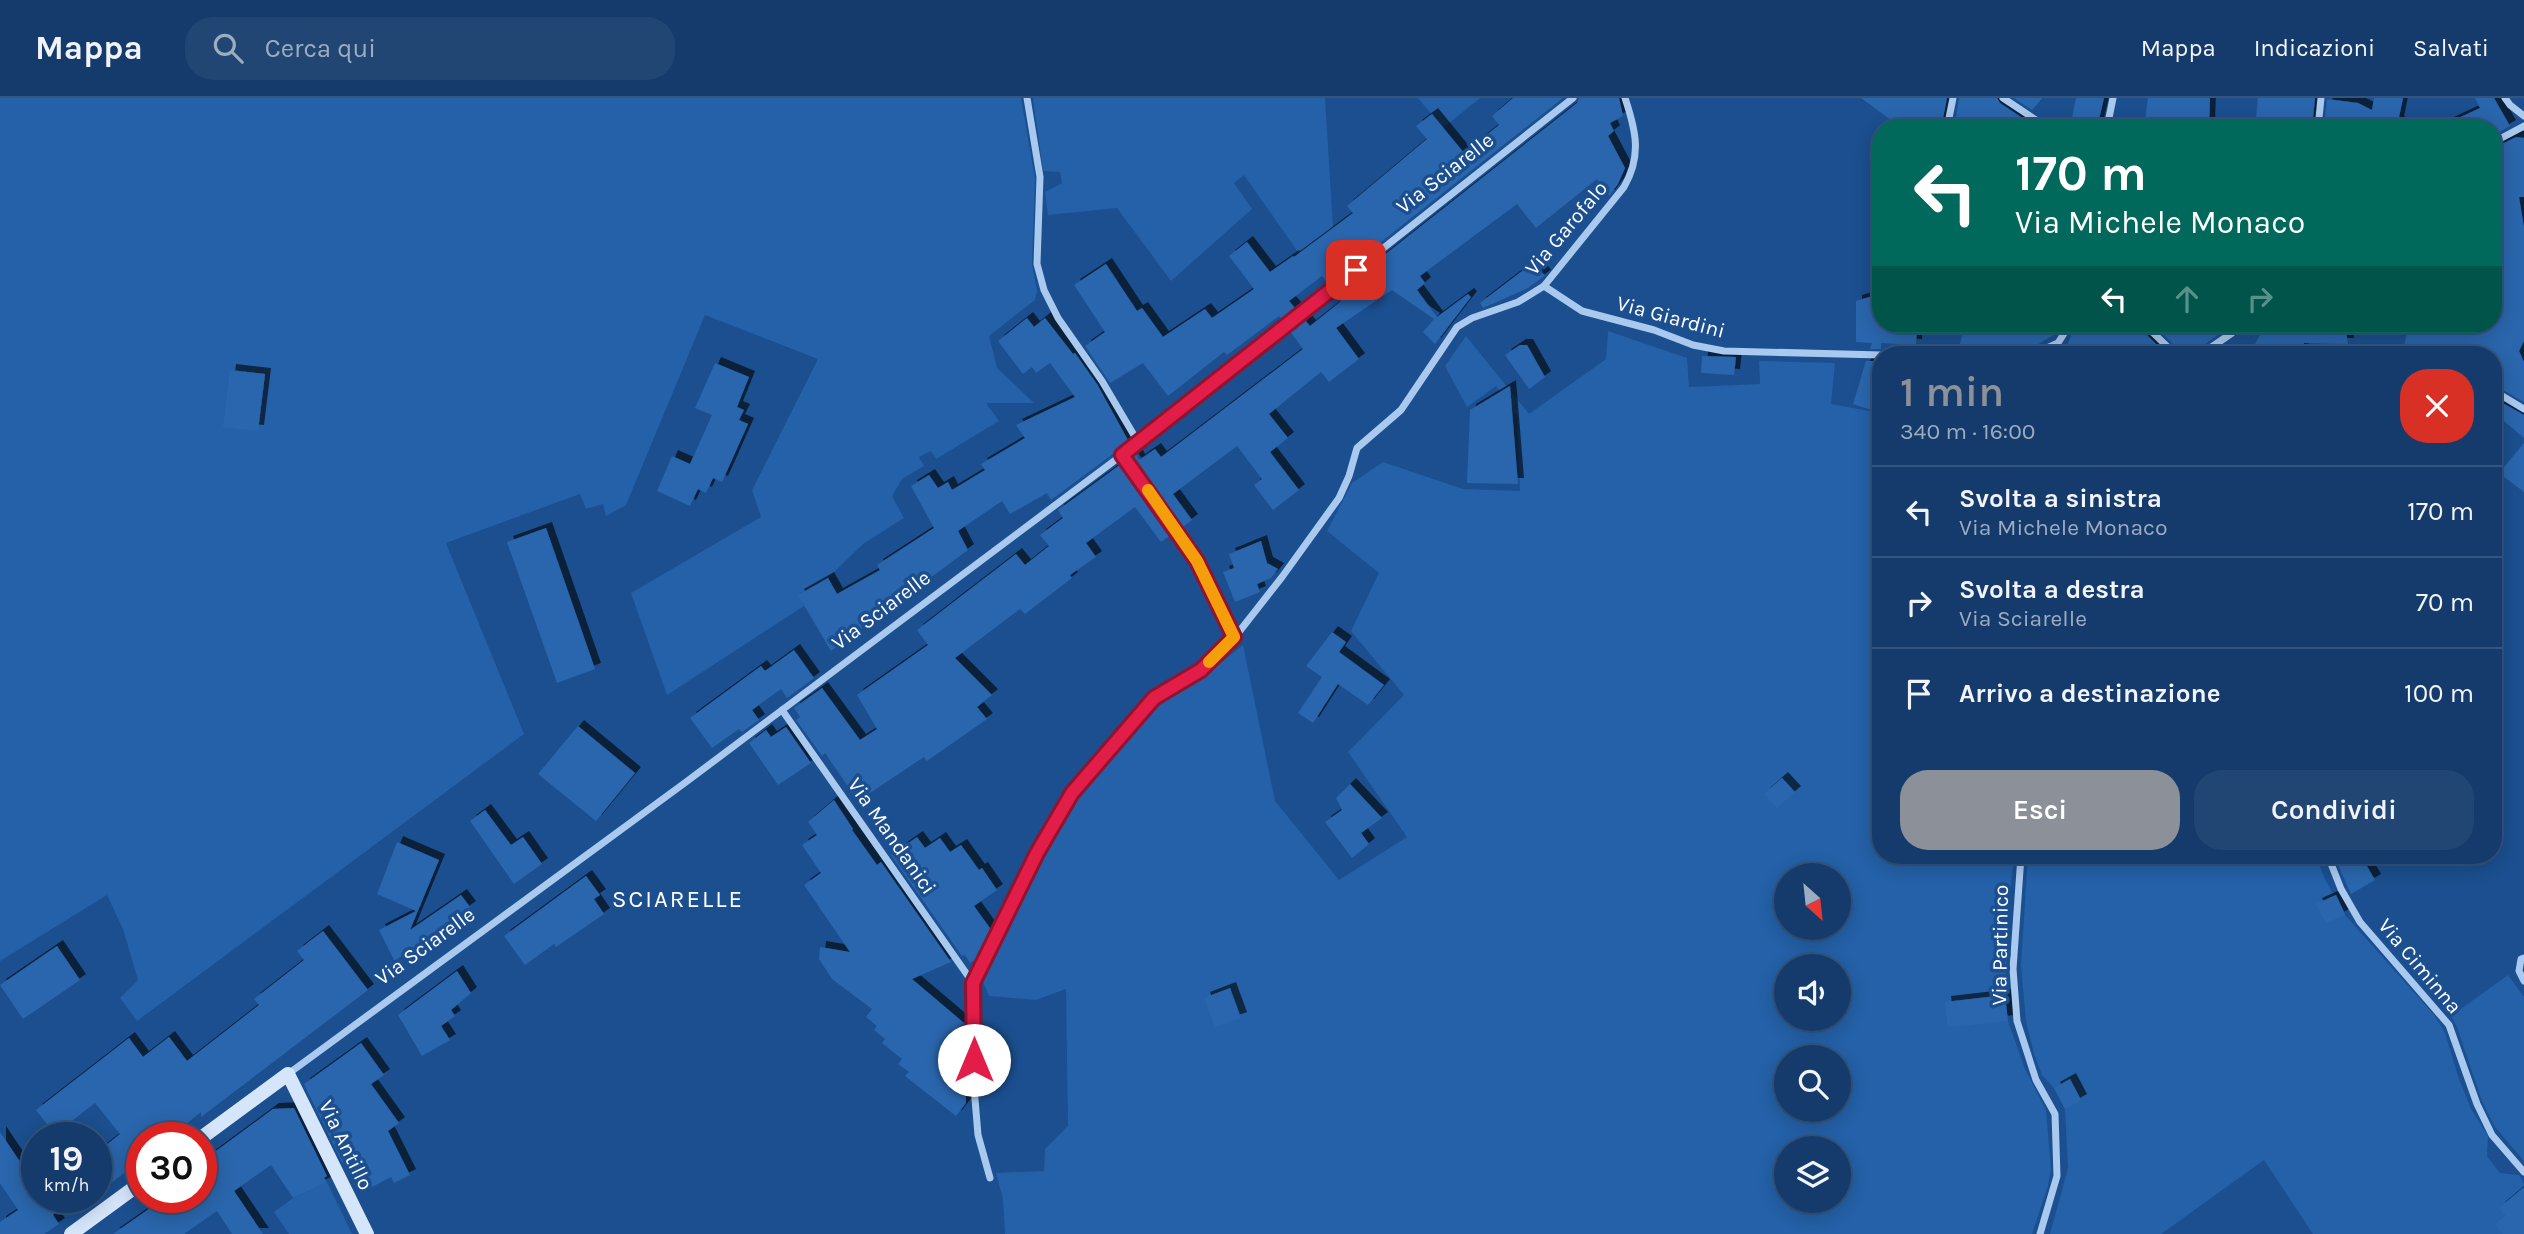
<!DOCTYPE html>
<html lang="it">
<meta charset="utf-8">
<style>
:root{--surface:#143b6b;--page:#214673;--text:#f1f3f6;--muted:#9dadc1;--line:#33557e;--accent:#8c9099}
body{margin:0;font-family:Karla,sans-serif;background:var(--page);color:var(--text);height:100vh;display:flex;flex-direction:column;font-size:26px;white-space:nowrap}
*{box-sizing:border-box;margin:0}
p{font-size:23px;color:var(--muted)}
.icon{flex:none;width:38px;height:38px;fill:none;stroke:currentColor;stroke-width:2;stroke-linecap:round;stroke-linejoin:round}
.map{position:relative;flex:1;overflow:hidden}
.side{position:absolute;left:1872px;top:248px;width:630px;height:518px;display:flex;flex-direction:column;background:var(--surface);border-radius:28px;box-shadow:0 4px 18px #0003,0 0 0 2px var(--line)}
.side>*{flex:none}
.guide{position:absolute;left:1872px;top:21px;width:630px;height:214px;border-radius:28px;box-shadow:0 4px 18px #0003,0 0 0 2px var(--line);background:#00695c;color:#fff;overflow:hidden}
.needle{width:46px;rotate:153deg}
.buttons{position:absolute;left:1774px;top:765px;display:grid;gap:14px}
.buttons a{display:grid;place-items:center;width:77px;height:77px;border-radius:50%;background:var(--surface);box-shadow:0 4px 18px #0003,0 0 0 2px var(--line);font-size:35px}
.speed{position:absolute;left:21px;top:1024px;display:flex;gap:14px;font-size:35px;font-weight:700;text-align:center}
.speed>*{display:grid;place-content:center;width:91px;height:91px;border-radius:50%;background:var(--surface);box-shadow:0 4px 18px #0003,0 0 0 2px var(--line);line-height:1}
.speed small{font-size:18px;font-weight:400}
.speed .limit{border:10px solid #d22;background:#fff;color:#111}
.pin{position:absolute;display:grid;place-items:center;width:60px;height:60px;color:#fff;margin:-30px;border-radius:14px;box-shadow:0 4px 10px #0006}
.me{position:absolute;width:77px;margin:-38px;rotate:0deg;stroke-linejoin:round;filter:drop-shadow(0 0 5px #0008)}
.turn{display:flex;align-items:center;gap:24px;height:147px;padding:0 28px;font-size:32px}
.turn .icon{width:91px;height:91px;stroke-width:2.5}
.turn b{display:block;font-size:49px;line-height:60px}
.lanes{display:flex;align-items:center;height:66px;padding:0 28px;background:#0003;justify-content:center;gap:35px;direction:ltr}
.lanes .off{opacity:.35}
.round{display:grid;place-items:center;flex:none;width:74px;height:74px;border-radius:28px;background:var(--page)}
.overview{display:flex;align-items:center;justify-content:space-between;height:119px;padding:0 28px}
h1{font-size:42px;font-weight:600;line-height:52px;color:var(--accent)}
.action{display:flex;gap:14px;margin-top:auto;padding:14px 28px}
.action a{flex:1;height:80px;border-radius:28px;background:var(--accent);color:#fff;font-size:28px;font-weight:600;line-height:80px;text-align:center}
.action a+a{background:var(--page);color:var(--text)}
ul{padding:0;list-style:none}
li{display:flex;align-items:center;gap:21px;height:91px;padding:0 28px;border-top:2px solid var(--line)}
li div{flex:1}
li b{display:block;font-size:26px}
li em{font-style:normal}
header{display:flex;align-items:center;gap:42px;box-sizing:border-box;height:98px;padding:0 35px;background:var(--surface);border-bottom:2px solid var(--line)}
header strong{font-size:33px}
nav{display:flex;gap:38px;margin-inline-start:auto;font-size:24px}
.search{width:490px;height:63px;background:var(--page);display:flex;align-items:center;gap:18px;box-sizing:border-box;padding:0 24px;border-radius:28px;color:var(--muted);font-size:26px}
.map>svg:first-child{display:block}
.green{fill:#2461a8;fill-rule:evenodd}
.building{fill:#2a66ad;filter:url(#shadow)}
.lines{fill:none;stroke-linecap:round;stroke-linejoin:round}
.street{stroke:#a9c9ee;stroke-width:7}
.secondary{stroke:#d6e6fa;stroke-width:14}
.route-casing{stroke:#92132f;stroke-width:18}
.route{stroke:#e11d48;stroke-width:12}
.slow{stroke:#f59e0b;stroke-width:12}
.labels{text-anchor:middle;stroke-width:7;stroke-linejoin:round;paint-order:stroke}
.street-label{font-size:21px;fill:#fff;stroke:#1b4f8f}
.quarter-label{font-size:24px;letter-spacing:2px;fill:#fff;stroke:#1b4f8f}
</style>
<header>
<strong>Mappa</strong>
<div class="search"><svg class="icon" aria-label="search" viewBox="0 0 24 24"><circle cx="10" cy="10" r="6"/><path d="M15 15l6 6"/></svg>Cerca qui</div>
<nav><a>Mappa</a><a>Indicazioni</a><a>Salvati</a></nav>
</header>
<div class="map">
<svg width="2524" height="1136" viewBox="0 0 2524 1136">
<defs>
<filter id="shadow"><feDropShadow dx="6" dy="-6" stdDeviation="0" flood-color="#0009"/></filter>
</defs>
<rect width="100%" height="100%" fill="#1b4f8f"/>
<g class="green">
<path d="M0,0h1021l14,81 -3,85 5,27 -2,9 -46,36 8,32 37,35h-48l13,18 -63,38 -5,-8 -12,6 5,9 -22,13 -10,17 12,22 -41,26 -35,34 -29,16 5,12 -137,89 -36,-102 130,-76 -9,-27 66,-131 -113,-44 -79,190 -20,11 -3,-12 -17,5 -6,-15 -134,49 78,191 -387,287 -17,-23 18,-18 -15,-51 -16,-34 -107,66z"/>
<path d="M1033,0h292l8,130 -30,23 -5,1 -54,-77 -10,8 18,26 -81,72 -54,-73 -69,7 -3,-23 17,-9 -2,-11 -17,-1z"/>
<path d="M1418,0h62l-37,30z"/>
<path d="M1608,233l79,27 2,29 71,-3 -1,-23 76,2 -4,41 50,9v443h133l-5,45 -4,94 3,26 17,48 21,41 5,59 -3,17 -16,48h-1027l-2,-35 -7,-26 48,-2 1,-22 23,-23 -2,-137 -30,11 -47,-4 -7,-17 94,-182 82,-95 48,-27 37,-30 32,156 64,79 68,-43 -59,-85 56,-57 -53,-64 28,-58 -52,-42 25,-48 31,-21 80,27 57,2 -3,-74 -21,-31 -29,21 -22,-41 21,-30 63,78 77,-55zM1787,777h52v53h-52zM1787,868h52v52h-52zM1787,959h52v53h-52zM1787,1050h52v52h-52z"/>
<path d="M2028,758h288l9,23 20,36 90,101 10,17 13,43 13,33 17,27 -1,20 13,17 19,2 5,9v50h-211l-49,-74 -103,74h-111l18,-66 -3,-59 -11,-21 -12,-13 -8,-21 -8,-33 -5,-56z"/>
<path d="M2508,877l16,22v164l-29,-34 -13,-26 -25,-74 -6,-11z"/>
<path d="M327,1084l25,52h-63l-15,-22 19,-14z"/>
</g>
<g class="building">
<path d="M1513,0h50l-235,186 -6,-8 -33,25 7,8 -14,12 -3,-5 -52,39 -3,-3 -56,44 -25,-33 -33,20 -25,-37 20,-14 -31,-47 32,-21 31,47 5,-3 21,29 42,-28 7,9 42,-29 -25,-33 18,-14 23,30 23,-16 1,1 59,-44 -6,-7 80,-67 -11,-13 16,-12 32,39 35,-28 -7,-9z"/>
<path d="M1579,0h40l4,18 -13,7 4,8 -6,5 17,32 -7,16 -9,12 -12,-17 -61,49 -19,-24 -97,72 5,7 -8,7 20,27 31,-23 3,3 -36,47 -12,-12 11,-13 -42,-29 -56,38 23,31 -30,23 -8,-10 -52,42 19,24 -18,14 29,38 -26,20 -19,-25 8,-6 -25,-33 -64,48 19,26 -11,8 -51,-72 5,-4 4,8 16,-11 6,8 142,-108 -14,-19 15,-11 6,7 24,-19 7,-6 -6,-7 242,-191z"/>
<path d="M1861,0h86l-6,30h-39z"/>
<path d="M1959,0h38l3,5 24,16 -7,9h-27l-34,-11z"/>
<path d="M2014,0h29l-11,12z"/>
<path d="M2076,0h28l-7,30h-27z"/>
<path d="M2148,0h62l-1,30h-65z"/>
<path d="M2258,0h57l-3,30h-57z"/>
<path d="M2374,0h29l-5,24 12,6h-86l3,-29 31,4 14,7z"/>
<path d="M2475,0h19l16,28 -16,9v-7h-57l43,-20z"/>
<path d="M2516,39l8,1v59h-5l5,30v114l-5,10 5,11v40l-30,-17v-30h-63l-27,-9 5,-22h85v-176z"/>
<path d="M1534,164l11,14 -2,1 -15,11 -45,20 -3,-5z"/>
<path d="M1876,197l2,9 -1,14h4v6l36,3 -1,18 -35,-2v6h-11l2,-6 -16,-1v-41z"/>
<path d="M1027,220l7,9 11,-9 28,36 2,-1 22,31 32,58 -78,58 -4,-7 -37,21 -8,-13 -44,30 10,19 -137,101 -33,-56 30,-17 9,16 43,-24 -3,-5 57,-37 -23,-42 18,-11 9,13 10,-6 4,8 33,-20 -4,-6 44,-26 -9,-13 59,-28 -25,-34 -14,10 -4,-6 -9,7 -25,-33z"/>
<path d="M1993,226h70l-6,9 -29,17 -69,-2 5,-20 28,4z"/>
<path d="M2076,226h62l2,4 27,27h-104z"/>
<path d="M2153,226h73l-7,10 -22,16 -3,5h-12l-2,-4z"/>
<path d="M2266,226h79l3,20 -44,-1 -2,12h-53z"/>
<path d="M1520,247h7l18,32 -16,12 -24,-34z"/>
<path d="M1702,258l34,1 -2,18 -33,-2z"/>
<path d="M1866,263h15v52l-28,-9z"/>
<path d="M715,265l34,14 -12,30 7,3 -5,10 9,4 -26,58 -9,-4 -7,15 -8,-4 -8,17 -33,-15 15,-35 18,8 22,-49 -17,-7z"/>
<path d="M230,272l35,4 -7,57 -35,-4z"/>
<path d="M1510,288l8,98 -51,-1 3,-73z"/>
<path d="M2494,300l30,17v23l-20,-17 -10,-3z"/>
<path d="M2524,345v49l-25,-19z"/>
<path d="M1121,366l50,71 -10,7 -26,-35 -49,36 10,14 -26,18 2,3 -47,36 -5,-5 -65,49 37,37 -15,12 10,12 -60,42 -3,-4 -66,44 -33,-48 -3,3 -26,-36 4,-3 -6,-9 28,-20 38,52 17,-11 -20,-34 71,-50 -11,-15 99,-76 9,11 24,-19 -9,-11 23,-17 -5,-8z"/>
<path d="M546,430l49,141 -38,14 -50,-141z"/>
<path d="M1261,443l6,22 11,6 -7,9 -14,6 3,8 -25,10 -12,-30 11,-4 -5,-14z"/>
<path d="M1332,534l14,10 -7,10 45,33 -16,20 -30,-21 -25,39 -15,-10 24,-36 -16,-11z"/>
<path d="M794,552l20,28 -27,20 -6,-9 -29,21 7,10 -17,12 -3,-3 -27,19 -22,-30 71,-52 4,5z"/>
<path d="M578,628l57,47 -39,48 -58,-47z"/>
<path d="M786,629l25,36 -33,22 -29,-42 17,-13 5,7z"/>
<path d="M1782,680l13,14 -18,16 -13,-14z"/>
<path d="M1350,686l32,34 -21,15 8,11 -17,14 -27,-36 17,-12 -6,-12z"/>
<path d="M834,702l19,29 -1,1 25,35 4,-3 70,100 -39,17 52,44 -9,8 5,5 -20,24 25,20 1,23 -10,13 -51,-40 4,-4 -11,-8 4,-5 -20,-16 3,-4 -11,-9 3,-4 -11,-9 6,-8 -40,-30 -13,-20 1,-12 30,5 -46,-67 17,-12 -19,-28 15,-10 -9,-13z"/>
<path d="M485,712l26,35 12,-8 19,27 -28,20 -44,-63z"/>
<path d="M917,739l8,11 15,-10 10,14 11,-7 18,25 3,-2 15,22 -23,16 18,25 -13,26 -9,6 -5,-8 -3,1 -71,-101z"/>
<path d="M397,744l42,18 -29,70 51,-35 9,12 -55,39 2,4 -19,8 -2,6 -17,-34 37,-19 -39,-17z"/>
<path d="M2334,758h27l14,24 -24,14z"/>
<path d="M586,778l14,19 -6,4 10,15 -48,33 -2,-3 -29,21 -21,-29z"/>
<path d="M2336,797l9,19 -19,10 -10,-20z"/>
<path d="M323,833l45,59 -167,127v-5l-32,26h-27v21l-46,36v-42l24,-19 -25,-31 -40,31 -19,-24 93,-72 14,19 26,-20 18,24 72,-56 -5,-6 50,-39 -7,-9z"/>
<path d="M57,848l23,34 -57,39 -23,-34z"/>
<path d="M457,873l14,22 -20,17 4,6 -14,10 9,14 -28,16 -24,-41z"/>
<path d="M1230,890l11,30 -26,9 -11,-29z"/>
<path d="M2005,897l3,26 -60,6 -3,-25z"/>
<path d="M361,945l23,32 -13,9 28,39 -11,8 22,44 -16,8 -3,-6 -23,12 -16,-31 -9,6 -39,-80z"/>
<path d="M2070,981l11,21 -16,9 -11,-21z"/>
<path d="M294,1010l33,68 -3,2 3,4 -34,16 -22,-33 -37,26 29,43h-31l-15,-23 -33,23h-71l53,-37h35v-35l72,-53z"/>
<path d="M0,1034l37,55v10h7l11,16 -2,2 6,9 -15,10h-44v-12l18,-12 -18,-27z"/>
<path d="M2524,1089v47h-21l-8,-9 10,-10 -6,-7z"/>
</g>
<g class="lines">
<g class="street">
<path d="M1027,0l13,79 -3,87 7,26 14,28 44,63 36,61"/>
<path d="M2003,0l45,30"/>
<path d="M2505,0l5,7 14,11"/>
<path d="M1947,30l6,-30"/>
<path d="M2107,30l6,-30"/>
<path d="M2318,30l3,-30"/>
<path d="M2494,44l30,-16"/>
<path d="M1544,188l38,25 72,19 39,15 31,6 157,4"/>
<path d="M2144,226l32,31"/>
<path d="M2386,254l15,3"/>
<path d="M2031,257l27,-12 12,-19"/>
<path d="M2200,257l32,-22 5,-9"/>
<path d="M2494,293l30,18"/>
<path d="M1235,539l47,-60 57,-79 10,-22 8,-28 44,-38 56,-83 15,-9 46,-16 26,-16 80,-99c18,-31 12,-56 1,-89"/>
<path d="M782,612l191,273"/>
<path d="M2021,758l-8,113 4,52 19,59 19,34 2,62 -17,58"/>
<path d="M2328,758l13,33 19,33 89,103 28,79 15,31 32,37"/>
<path d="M2524,860l-3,1 -2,12 5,10"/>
<path d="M288,976l398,-292 436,-327 451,-357"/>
<path d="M990,1080l-12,-43 -4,-48 -1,-104 64,-130 35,-60 83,-95 46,-28 34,-33 -38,-76 -75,-106"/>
</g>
<g class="secondary">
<path d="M201,1040l87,-64 79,160"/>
<path d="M71,1136l71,-52"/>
</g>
</g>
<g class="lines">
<g class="route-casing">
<path id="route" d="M974,962l-1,-77 64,-130 35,-60 82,-95 47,-28 33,-33 -37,-76 -75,-106 234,-185"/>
</g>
<use href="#route" class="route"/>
<path class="slow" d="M1148,392l49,71 37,76 -25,25"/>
</g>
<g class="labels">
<g class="street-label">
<text transform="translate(1445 75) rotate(-38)" y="7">Via Sciarelle</text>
<text transform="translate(1566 130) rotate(-50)" y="7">Via Garofalo</text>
<text transform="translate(1671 219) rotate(15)" y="7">Via Giardini</text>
<text transform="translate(881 512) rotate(-37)" y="7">Via Sciarelle</text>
<text transform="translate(892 738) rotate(55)" y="7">Via Mandanici</text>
<text transform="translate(2000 847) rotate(-89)" y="7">Via Partinico</text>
<text transform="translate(425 848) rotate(-36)" y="7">Via Sciarelle</text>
<text transform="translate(2420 868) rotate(50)" y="7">Via Ciminna</text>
<text transform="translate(346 1047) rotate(64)" y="7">Via Antillo</text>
</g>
<g class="quarter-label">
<text x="678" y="809">SCIARELLE</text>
</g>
</g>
</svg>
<div class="buttons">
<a><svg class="needle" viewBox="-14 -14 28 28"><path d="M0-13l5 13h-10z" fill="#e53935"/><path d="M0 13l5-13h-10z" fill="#9dadc1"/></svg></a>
<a><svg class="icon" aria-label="sound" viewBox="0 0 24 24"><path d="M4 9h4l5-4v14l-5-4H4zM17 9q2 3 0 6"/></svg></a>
<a><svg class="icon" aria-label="search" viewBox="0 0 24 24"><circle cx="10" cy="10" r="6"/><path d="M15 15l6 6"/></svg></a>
<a><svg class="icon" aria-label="layers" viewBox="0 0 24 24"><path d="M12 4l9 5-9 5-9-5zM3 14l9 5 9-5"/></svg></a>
</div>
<div class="speed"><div>19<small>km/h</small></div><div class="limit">30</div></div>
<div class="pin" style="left:1356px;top:172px;background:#d93025"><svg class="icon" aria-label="arrive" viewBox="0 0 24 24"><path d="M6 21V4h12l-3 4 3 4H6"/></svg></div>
<svg class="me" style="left:974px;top:962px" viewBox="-20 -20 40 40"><circle r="19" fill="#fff"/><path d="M0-13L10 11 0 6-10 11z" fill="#e11d48"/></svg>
<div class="guide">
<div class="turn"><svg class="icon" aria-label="left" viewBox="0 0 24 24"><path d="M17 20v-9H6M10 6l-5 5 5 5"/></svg><div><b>170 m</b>Via Michele Monaco</div></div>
<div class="lanes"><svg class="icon" aria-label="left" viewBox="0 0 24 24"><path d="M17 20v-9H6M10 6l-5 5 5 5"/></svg><svg class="icon off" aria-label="ahead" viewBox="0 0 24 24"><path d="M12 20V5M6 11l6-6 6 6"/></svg><svg class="icon off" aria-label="right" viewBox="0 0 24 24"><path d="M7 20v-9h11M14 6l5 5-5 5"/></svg></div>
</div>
<section class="side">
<div class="overview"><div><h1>1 min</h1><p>340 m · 16:00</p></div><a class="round" style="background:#d93025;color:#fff"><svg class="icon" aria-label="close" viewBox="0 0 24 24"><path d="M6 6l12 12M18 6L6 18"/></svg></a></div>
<ul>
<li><svg class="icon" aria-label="left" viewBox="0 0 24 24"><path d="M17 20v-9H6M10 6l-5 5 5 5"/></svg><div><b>Svolta a sinistra</b><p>Via Michele Monaco</p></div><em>170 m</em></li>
<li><svg class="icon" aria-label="right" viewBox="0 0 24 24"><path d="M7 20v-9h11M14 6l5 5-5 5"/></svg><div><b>Svolta a destra</b><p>Via Sciarelle</p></div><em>70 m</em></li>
<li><svg class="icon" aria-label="arrive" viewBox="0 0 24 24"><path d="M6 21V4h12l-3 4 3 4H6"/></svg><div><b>Arrivo a destinazione</b></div><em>100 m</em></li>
</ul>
<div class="action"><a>Esci</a><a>Condividi</a></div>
</section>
</div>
